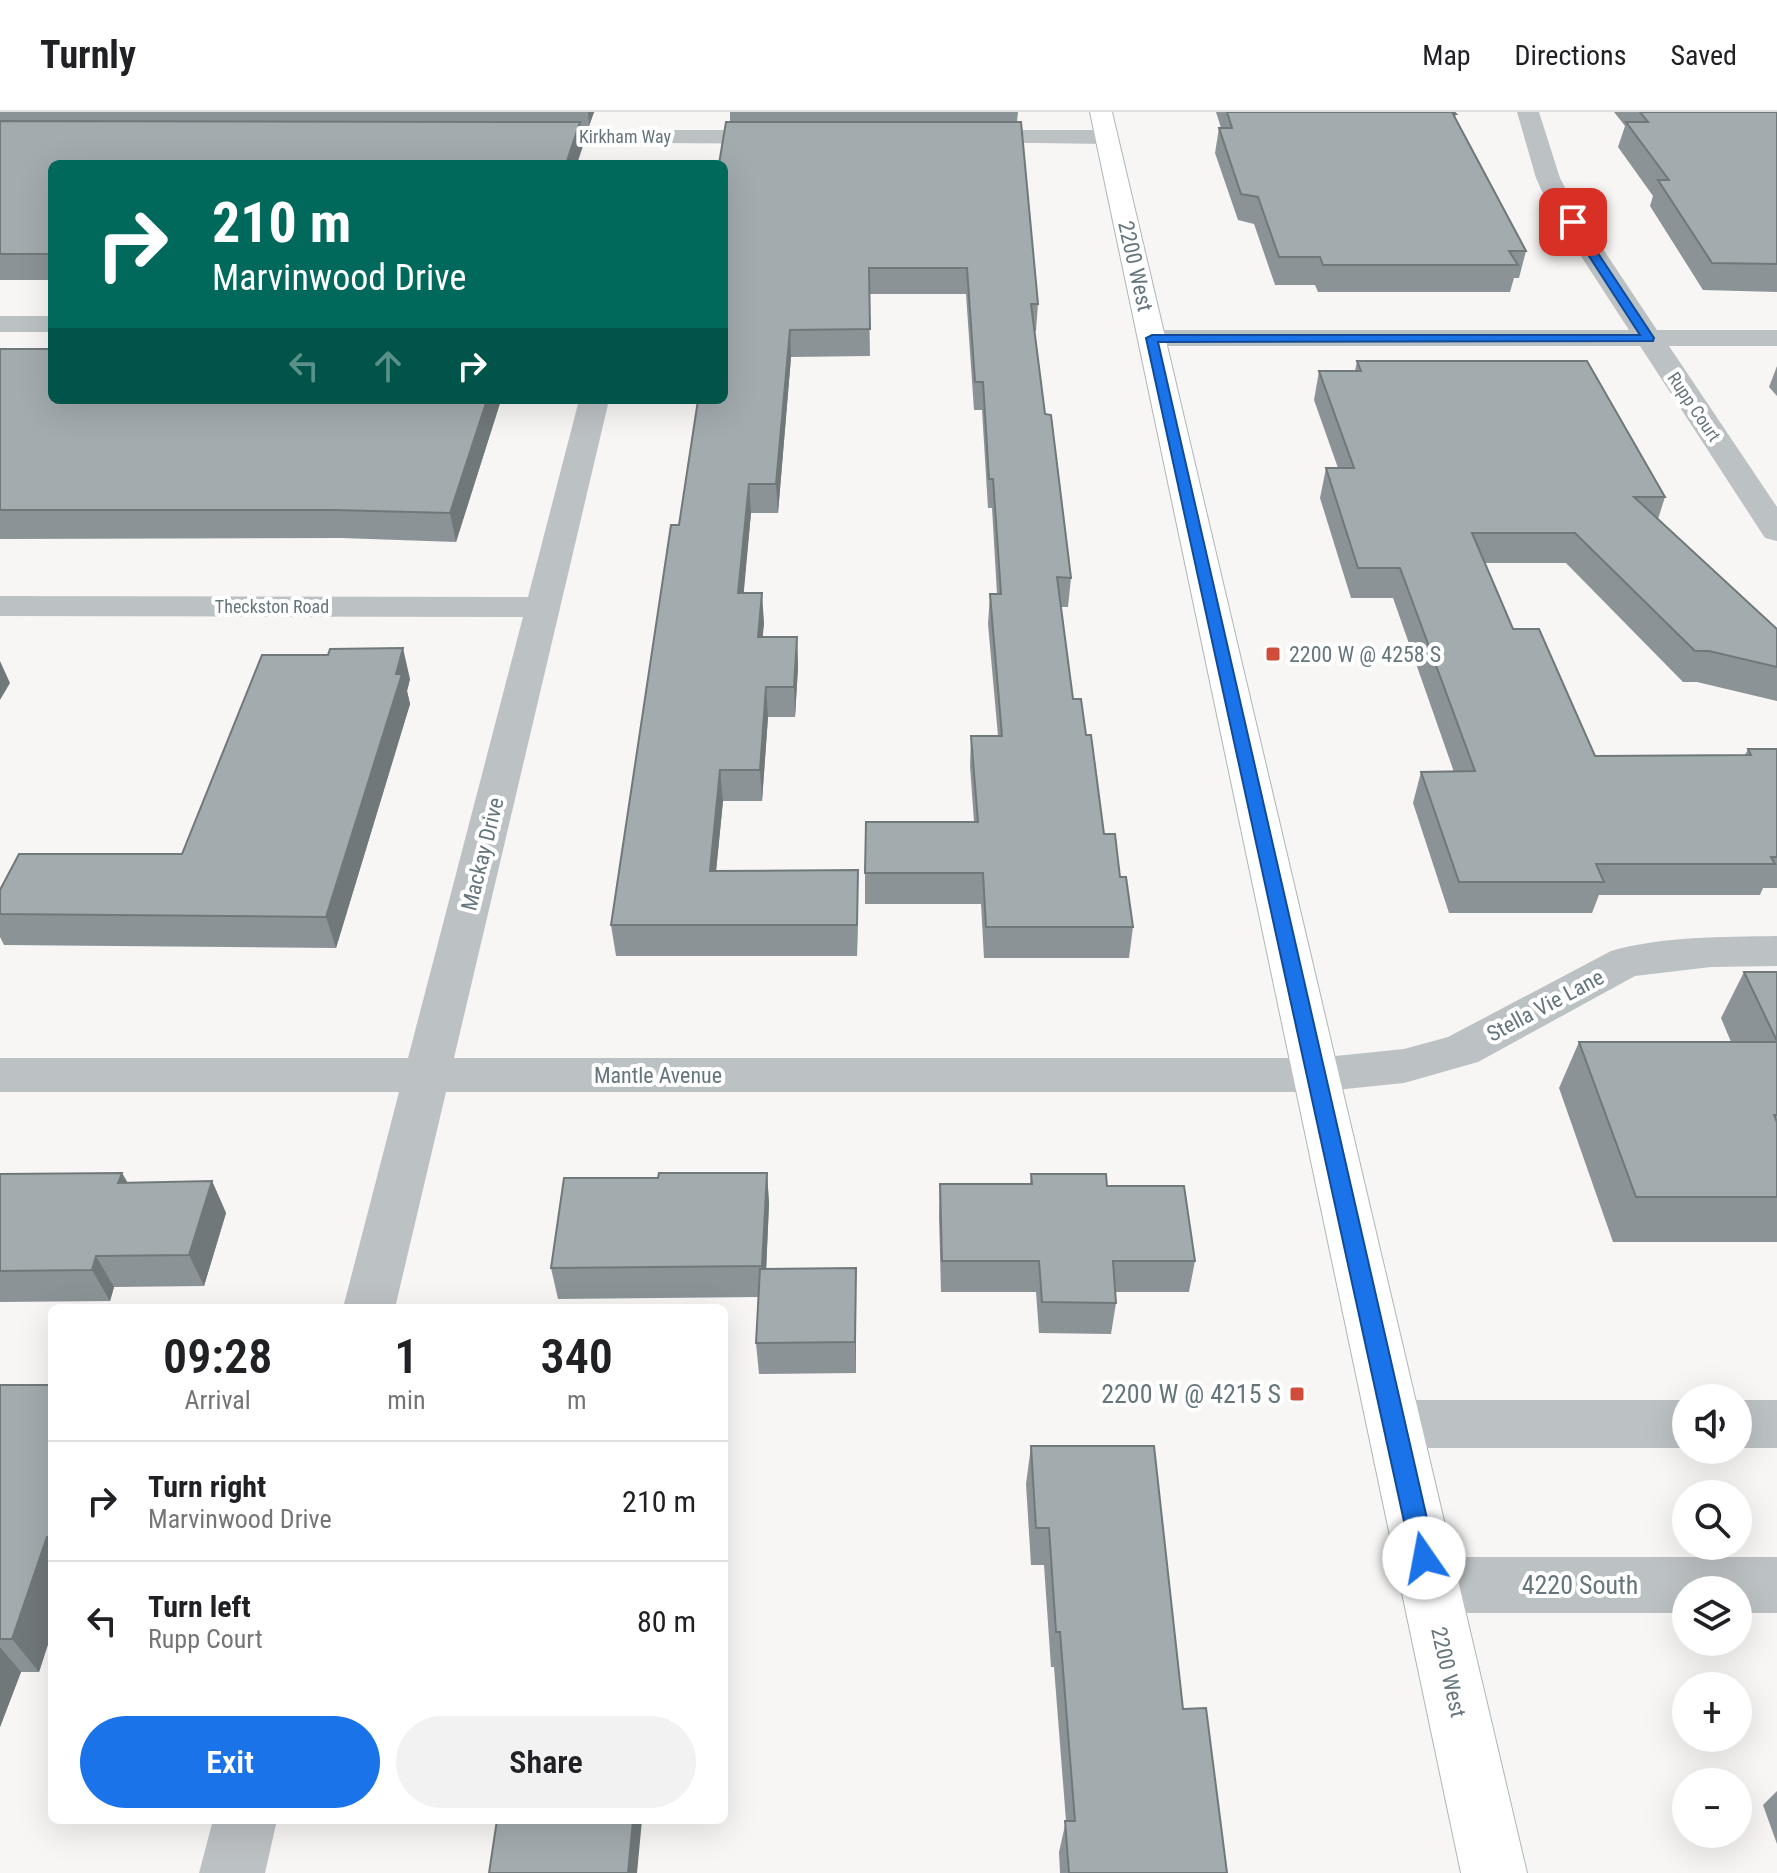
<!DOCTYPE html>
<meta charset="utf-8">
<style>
:root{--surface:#fff;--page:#f2f2f2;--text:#202124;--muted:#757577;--line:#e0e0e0;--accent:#1a73e8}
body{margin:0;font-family:"Roboto Condensed",sans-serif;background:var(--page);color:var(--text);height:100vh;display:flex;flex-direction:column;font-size:30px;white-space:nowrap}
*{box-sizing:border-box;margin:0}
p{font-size:26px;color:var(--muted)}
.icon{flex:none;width:44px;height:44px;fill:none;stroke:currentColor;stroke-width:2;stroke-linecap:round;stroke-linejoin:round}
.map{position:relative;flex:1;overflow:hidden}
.drawer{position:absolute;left:48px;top:1192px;width:680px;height:520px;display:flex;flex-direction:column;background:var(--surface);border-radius:12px;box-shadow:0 8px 32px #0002}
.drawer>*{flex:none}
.hud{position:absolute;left:48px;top:48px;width:680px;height:244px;border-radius:12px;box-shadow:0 8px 32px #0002;background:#00695c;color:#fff;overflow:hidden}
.tools{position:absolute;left:1672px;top:1272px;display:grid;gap:16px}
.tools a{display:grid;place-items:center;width:80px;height:80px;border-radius:50%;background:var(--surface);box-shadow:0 8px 32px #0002;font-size:40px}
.pin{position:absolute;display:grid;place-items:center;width:68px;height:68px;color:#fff;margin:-34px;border-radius:16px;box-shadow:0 4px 12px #0006}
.me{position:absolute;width:88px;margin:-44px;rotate:348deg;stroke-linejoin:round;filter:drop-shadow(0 0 6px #0008)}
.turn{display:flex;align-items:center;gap:28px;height:168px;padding:0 32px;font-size:36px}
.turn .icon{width:104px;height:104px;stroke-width:2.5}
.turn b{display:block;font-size:56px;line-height:68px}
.lanes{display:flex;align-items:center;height:76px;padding:0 32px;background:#0003;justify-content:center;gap:40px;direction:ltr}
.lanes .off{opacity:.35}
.eta{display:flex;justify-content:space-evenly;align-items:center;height:136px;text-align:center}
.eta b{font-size:48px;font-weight:600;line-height:56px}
.action{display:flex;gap:16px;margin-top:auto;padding:16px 32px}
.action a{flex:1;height:92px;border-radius:48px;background:var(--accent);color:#fff;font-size:32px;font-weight:600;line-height:92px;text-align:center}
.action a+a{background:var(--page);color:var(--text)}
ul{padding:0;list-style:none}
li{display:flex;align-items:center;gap:24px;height:120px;padding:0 32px;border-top:2px solid var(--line)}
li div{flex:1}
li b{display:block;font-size:30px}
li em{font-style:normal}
header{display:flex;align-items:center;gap:48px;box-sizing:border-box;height:112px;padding:0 40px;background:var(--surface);border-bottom:2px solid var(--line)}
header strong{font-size:38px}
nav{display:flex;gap:44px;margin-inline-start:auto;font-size:28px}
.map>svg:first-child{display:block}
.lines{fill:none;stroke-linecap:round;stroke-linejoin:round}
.secondary-casing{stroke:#aeb5b8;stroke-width:2}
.street{fill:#bcc1c3;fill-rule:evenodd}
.secondary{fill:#fff;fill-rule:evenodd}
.wall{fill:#8b9396}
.shaded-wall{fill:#71787a}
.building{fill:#a2abae;stroke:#71787a;stroke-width:2}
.route{fill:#1a73e8;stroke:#114b97;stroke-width:2}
.poi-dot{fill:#d04c3b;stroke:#fff;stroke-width:3}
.labels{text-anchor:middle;stroke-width:8;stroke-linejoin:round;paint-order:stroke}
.far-street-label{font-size:18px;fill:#65757c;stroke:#fff}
.street-label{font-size:22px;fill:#65757c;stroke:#fff}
.poi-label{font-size:22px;fill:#65757c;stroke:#fff;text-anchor:start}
.near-poi-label{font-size:26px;fill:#65757c;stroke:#fff;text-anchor:end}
.near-street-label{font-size:26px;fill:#65757c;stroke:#fff}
</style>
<header>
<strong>Turnly</strong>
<nav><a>Map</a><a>Directions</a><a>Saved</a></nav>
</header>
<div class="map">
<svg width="1777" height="1761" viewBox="0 0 1777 1761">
<rect width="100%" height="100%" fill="#f7f6f4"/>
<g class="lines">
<g class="secondary-casing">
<path id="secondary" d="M1090,0h22l415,1761h-66z"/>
</g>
<g class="street">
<path d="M1517,0h22l21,66 15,29 82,123h120v16h-108l108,161v34l-12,-3 -125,-192h-488l-10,-2 -4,-6 4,-6 10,-2h477l-80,-123 -13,-29z"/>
<path d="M522,18h260l8,2 4,5 -4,5 -8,2 -268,-2 -4,-5 4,-5z"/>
<path d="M962,18h145l8,2 4,5 -4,5 -8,2 -153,-2 -4,-5 4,-5z"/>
<rect x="0" y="204" width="52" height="16"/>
<path d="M579,288h30l-155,658h862l88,-9 44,-12 163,-86c52,-15 111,-14 166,-15v30l-66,1 -76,9 -157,86 -74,21 -88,9h-870l-51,216h-52l56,-216h-399v-34h408l115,-441 -523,-1v-20l528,1z"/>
<path d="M1395,1288h291v48h-291l-19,-7 -8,-17 8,-17z"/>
<rect x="1738" y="1288" width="39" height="48"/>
<path d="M1430,1445h347v56h-39v-23h-52v23h-256l-21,-8 -8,-20 8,-20z"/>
<path d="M213,1708h64l-12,53h-66z"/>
</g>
<use href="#secondary" class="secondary"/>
</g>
<g class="wall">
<path d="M0,0h594l-5,14h-9l3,20 -531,18v116h-52z"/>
<path d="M730,0h288l-1,10 21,182 -2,27h-2l11,83 26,164 -3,29h-7l12,92 13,36 18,99 16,43 13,50 -4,31h-145l-3,-54h-116v-31l109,-51 -4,-56 1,-30h27l-10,-112 2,-30h7l-5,-86h-4l-6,-98h-8l-8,-116h-97l1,62 -79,1 -13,156h-27l-8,80 21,30 -2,14h35l1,30 -3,50h-27l-6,84h-39l-7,70 142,29 -1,56h-241l-5,-31 68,-400 45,-125v-236l6,-42z"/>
<path d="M1216,0h238l2,2 -1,4 71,133 -7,27h-5l-4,14h-192l-3,-7h-40l-21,-61 -16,-4 -23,-67 4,-25h2z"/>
<path d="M1614,0h163v180l-74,-2 -53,-84 3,-10 -35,-49 7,-21z"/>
<path d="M0,237l501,51 -45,142 -115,-4 -341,1z"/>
<path d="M1357,249l308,136 -7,22 119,110v72l-80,-19h-14l-117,-119h-81l28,66 82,127 150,-1 3,-6h29v139h-14l-3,7h-161l-7,18h-143l-36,-110 8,-31h33l-61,-174h-42l-31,-100 6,-30h12l-24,-68 5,-29h36z"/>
<path d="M1777,254v30l-8,-9z"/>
<path d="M410,567l-3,12 3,13 -74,244 -332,-3 -4,-8v-47l182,-36z"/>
<path d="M1744,860h33v270h-164l-54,-154 20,-46h152l-10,-24z"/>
<path d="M122,1061l6,10 84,-2 14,32 -22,73 -90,1 -4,14 -110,1v-128z"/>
<path d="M767,1061l2,31 -3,65 90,30v74l-97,1 -3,-31 3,-46 -201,2 -7,-31 107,-90z"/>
<path d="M1031,1062l76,12 88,75 -6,31h-73v11l-5,31 -72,-1 -3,-41h-95l-2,-76 1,-32h90z"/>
<path d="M0,1273h52v247l-13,40h-18l-21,55z"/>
<path d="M1031,1334l152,263 44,164h-167l-1,-21 7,-31 -12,-154h-3l-7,-102h-13l-5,-81z"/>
<path d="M1777,1679v53l-14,-39z"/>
</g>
<g class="shaded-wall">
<path d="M588,0h6l-5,14z"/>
<path d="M580,10l3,24 -6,18h-11z"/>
<path d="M790,218l1,27 -13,156 -2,-29z"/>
<path d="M487,288h14l-45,142 -6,-29z"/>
<path d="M749,372l2,29 -10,110 -3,-30z"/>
<path d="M762,481l2,30 -4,44 -2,-30z"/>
<path d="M797,525l1,30 -3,50 -1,-30z"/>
<path d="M403,536l7,31 -3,12 3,13 -74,244 -10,-31z"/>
<path d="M0,549l10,22 -10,17z"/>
<path d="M766,575l2,30 -6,84 -2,-31z"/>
<path d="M720,658l3,31 -10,101 -3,-31z"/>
<path d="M858,758v30l-1,56v-31z"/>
<path d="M122,1061l16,31 -20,-21z"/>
<path d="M767,1061l2,31 -4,93 -3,-31z"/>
<path d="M212,1069l14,32 -22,73 -15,-31z"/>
<path d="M96,1144l18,31 -4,14 -18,-31z"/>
<path d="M856,1156v105l-1,-31z"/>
<path d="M47,1425l5,7v88l-13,40 -27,-33z"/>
<path d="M0,1535l21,25 -21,55z"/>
<path d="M633,1708h9l-5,53h-9z"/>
</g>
<g class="building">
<path d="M1227,0h227l2,2h-3l73,137h-17l9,14h-195l-3,-8h-41l-21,-60 -17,-3 -22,-66h13z"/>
<path d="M1640,0h137v152l-65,-1 -54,-83h11l-43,-58h22z"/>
<path d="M0,9l580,1 -14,42h-514v90h-52z"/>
<path d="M726,10h295l17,182h-7l14,110 6,1 20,163 -14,-1 16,122h8l5,36h5l13,99h11l5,43h6l7,50h-147l-3,-54h-118l1,-51h112l-7,-86h31l-12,-142h11l-8,-115h-4l-6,-97h-8l-8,-114h-98l1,61 -80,1 -14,154h-27l-11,109h24l-4,44h39l-3,50h-28l-6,83h-40l-10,101 148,-1 -1,55h-246l60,-400h8l19,-125h26v-205l1,-10h-1v-21h-5z"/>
<path d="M0,237h52v51h435l-37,113 -116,-3h-334z"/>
<path d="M1357,249h230l78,136h-31l143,132v38l-68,-16h-14l-120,-118h-103l41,96h26l56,127 156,-1 -3,-6h29v108h-6l4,7h-179l8,18h-145l-38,-110 54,-1 -75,-203h-42l-32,-100h28l-35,-97h42z"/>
<path d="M403,536l-7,26h6l-76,243 -326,-3v-24l19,-36h163l80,-199h66l2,-6z"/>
<path d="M1744,860h33v69z"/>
<path d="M1579,930h198v73h-3l3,7v75h-141z"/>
<path d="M122,1061l-4,10 94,-2 -23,74 -93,1 -4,14 -92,1v-97z"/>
<path d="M659,1061h108l-5,93 -211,2 13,-90h94z"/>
<path d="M1031,1062h75l1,12h77l11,75h-82l3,42 -74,-1 -3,-41h-97l-2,-77h92z"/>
<path d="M856,1156l-1,74 -99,1 4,-74z"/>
<path d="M0,1273h52v152h-5l-35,102h-12z"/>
<path d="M1031,1334h123l29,263 23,-1 21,165h-158l-4,-52h10l-15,-189h-4l-7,-104h-13z"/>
<path d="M497,1708h136l-5,53h-139z"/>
</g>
<path class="route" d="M1569,108h7l78,118 -1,3 -495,1 278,1216 -3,8 -9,3 -8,-3 -4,-8 -266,-1220 6,-3h488l-73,-113z"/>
<g class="poi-dot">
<rect x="1265" y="534" width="16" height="16" rx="4"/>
<rect x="1289" y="1274" width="16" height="16" rx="4"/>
</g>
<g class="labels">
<g class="far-street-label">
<text x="625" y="31">Kirkham Way</text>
<text transform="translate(1694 295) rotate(56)" y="6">Rupp Court</text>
<text x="272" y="501">Theckston Road</text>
</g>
<g class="street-label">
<text transform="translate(1136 154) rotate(77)" y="8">2200 West</text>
<text transform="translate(482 742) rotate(-76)" y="8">Mackay Drive</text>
<text transform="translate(1545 893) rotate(-28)" y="8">Stella Vie Lane</text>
<text x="658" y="971">Mantle Avenue</text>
<text transform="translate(1449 1560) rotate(77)" y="8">2200 West</text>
</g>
<g class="poi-label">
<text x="1289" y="550">2200 W @ 4258 S</text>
</g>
<g class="near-poi-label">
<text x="1281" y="1291">2200 W @ 4215 S</text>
</g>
<g class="near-street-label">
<text x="1580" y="1482">4220 South</text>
</g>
</g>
</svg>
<div class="tools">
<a><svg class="icon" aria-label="sound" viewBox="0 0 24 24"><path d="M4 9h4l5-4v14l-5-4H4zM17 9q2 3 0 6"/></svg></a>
<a><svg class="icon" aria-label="search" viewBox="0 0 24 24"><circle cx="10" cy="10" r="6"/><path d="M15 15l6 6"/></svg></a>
<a><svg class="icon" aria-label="layers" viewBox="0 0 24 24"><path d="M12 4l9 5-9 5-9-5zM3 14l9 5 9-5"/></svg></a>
<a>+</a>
<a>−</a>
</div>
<div class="pin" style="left:1573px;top:110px;background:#d93025"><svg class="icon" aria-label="arrive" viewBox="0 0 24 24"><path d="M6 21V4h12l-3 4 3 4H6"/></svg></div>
<svg class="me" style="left:1424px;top:1446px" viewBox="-20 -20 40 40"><circle r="19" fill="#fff"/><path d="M0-13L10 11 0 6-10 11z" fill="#1a73e8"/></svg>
<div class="hud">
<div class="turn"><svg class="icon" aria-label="right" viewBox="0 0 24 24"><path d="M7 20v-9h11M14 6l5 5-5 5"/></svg><div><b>210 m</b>Marvinwood Drive</div></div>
<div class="lanes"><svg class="icon off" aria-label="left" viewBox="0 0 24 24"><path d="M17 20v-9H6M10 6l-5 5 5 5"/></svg><svg class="icon off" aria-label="ahead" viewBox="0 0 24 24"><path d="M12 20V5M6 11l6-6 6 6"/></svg><svg class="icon" aria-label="right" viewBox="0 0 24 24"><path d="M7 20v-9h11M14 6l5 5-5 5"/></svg></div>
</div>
<section class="drawer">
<div class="eta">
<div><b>09:28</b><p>Arrival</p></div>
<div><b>1</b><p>min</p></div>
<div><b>340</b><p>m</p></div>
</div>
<ul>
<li><svg class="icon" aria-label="right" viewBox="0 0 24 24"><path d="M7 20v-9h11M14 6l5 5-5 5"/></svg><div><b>Turn right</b><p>Marvinwood Drive</p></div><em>210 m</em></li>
<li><svg class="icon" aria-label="left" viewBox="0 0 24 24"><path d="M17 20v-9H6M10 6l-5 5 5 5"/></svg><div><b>Turn left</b><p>Rupp Court</p></div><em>80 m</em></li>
</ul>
<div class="action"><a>Exit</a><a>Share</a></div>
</section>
</div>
